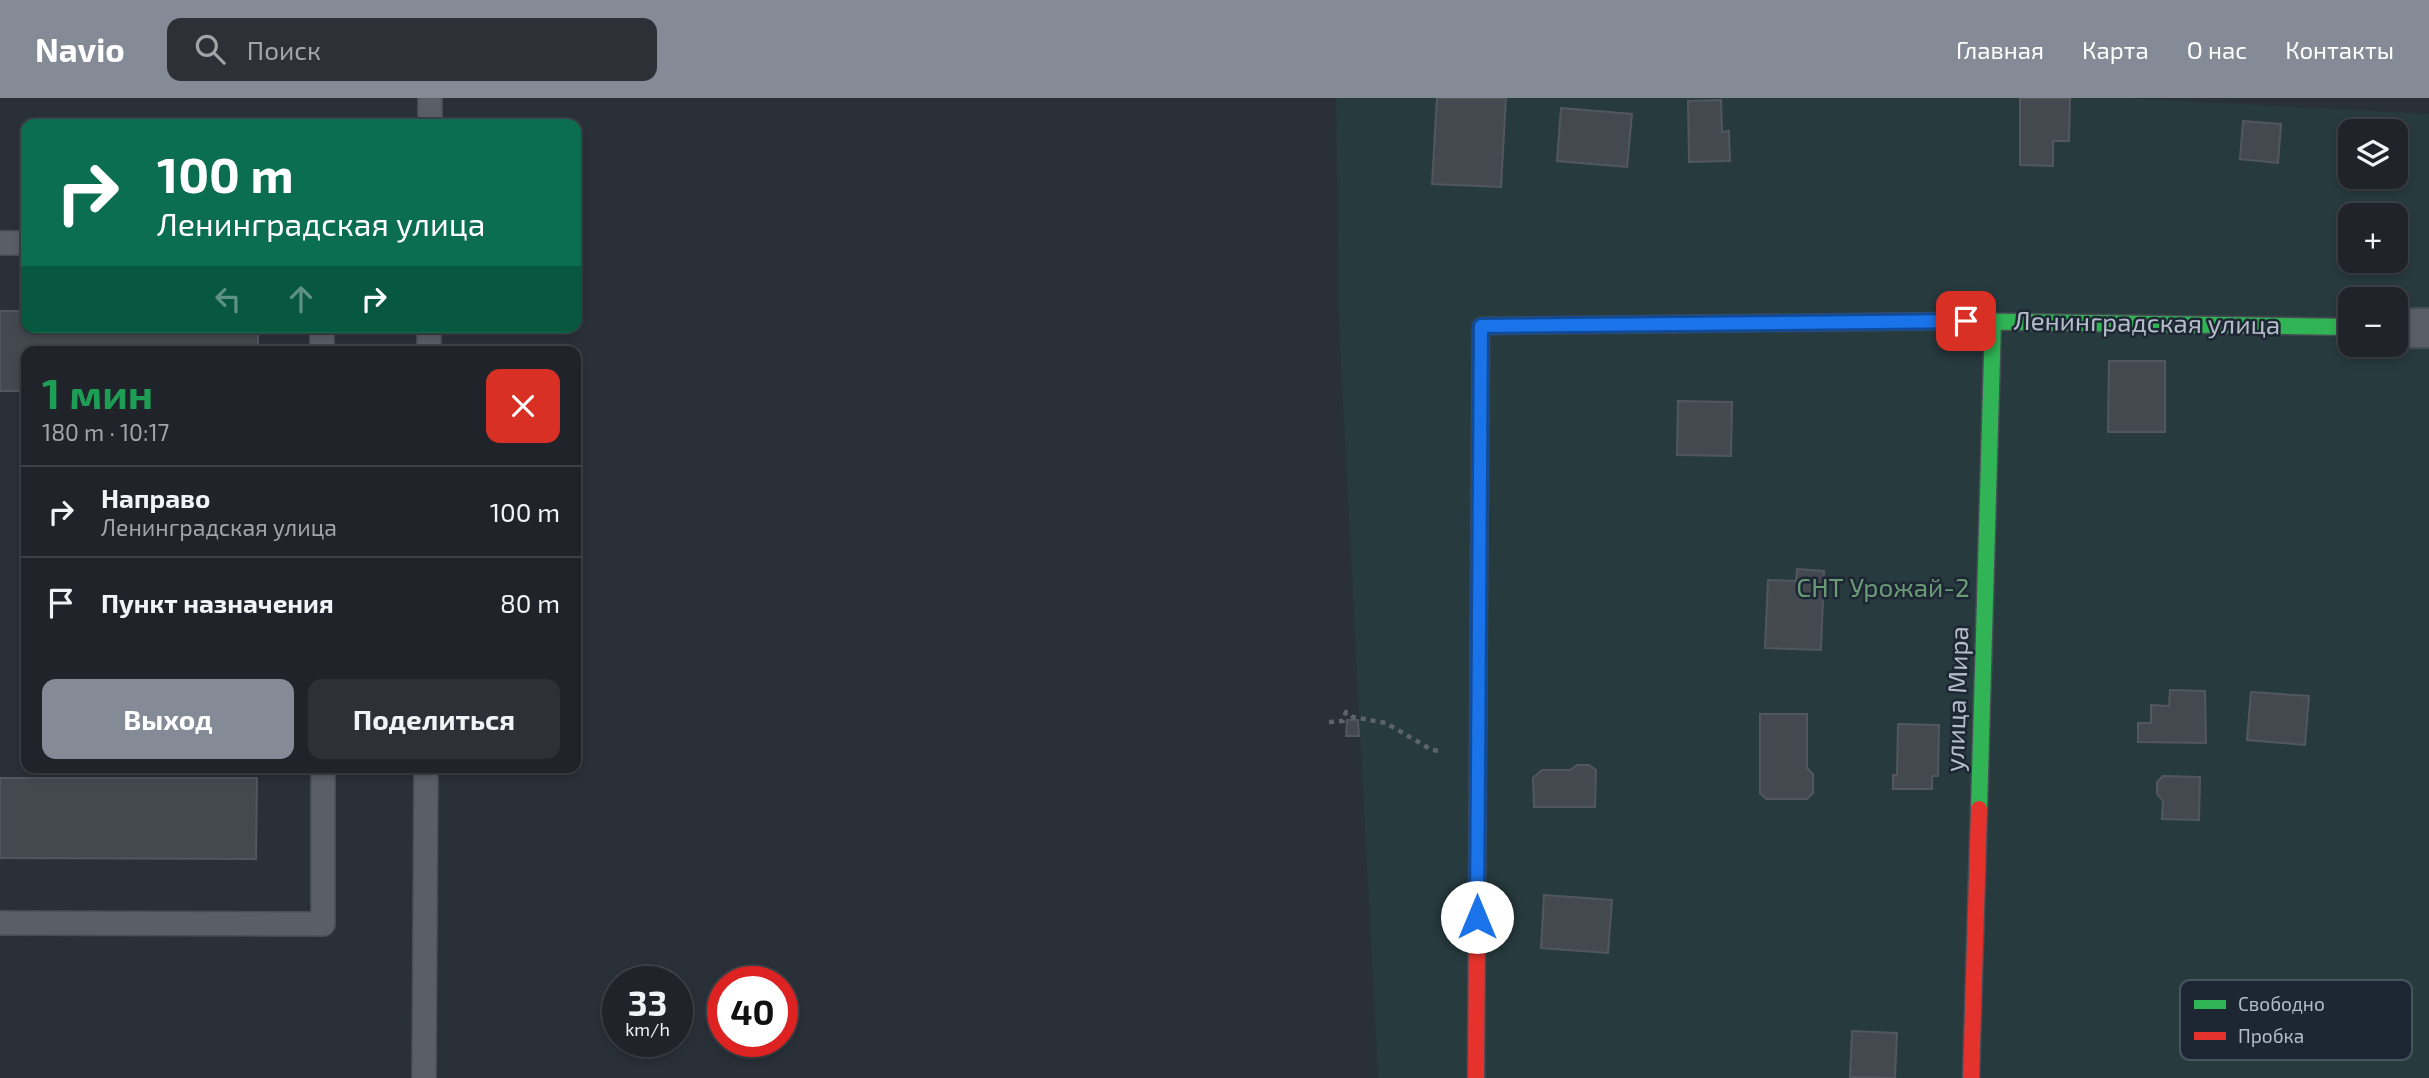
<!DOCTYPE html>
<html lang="ru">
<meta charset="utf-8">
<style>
:root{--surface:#20242a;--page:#2d3036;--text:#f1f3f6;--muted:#a2a4a8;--line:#3d4147;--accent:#848b96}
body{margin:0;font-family:"Exo 2",sans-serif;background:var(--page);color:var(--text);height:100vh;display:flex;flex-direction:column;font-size:26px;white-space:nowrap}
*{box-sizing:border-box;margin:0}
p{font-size:23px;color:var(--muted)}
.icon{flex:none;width:38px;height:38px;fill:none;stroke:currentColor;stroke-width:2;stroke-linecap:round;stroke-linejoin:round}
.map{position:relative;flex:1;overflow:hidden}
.side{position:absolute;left:21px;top:248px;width:560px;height:427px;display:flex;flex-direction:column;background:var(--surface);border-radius:14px;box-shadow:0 4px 10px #0003,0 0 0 2px var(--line)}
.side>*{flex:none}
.top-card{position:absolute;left:21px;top:21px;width:560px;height:214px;border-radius:14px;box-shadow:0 4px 10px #0003,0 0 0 2px var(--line);background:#0b6e4f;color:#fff;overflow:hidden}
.tools{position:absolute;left:2338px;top:21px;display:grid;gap:14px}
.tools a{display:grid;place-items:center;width:70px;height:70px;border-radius:14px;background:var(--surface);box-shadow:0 4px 10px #0003,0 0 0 2px var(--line);font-size:35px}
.speed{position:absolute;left:602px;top:868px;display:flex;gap:14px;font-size:35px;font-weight:700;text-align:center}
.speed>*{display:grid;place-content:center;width:91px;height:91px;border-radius:50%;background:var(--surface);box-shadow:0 4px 10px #0003,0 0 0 2px var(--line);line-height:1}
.speed small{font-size:18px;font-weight:400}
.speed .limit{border:10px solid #d22;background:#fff;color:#111}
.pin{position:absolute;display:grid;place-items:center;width:60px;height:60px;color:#fff;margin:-30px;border-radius:14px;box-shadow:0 4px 10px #0006}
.me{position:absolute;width:77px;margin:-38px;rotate:0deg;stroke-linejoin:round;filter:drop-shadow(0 0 5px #0008)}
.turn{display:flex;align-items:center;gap:24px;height:147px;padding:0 21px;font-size:32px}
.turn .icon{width:91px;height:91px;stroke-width:2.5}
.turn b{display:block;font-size:49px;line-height:60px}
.lanes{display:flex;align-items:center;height:66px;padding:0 21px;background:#0003;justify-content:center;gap:35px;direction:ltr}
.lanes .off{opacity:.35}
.round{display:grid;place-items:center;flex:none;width:74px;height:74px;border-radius:14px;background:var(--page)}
.overview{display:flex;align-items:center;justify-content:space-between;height:119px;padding:0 21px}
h1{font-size:42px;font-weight:700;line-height:52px;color:#1e9e55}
.action{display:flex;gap:14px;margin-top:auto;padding:14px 21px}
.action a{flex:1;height:80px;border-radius:14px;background:var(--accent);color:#fff;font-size:28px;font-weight:700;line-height:80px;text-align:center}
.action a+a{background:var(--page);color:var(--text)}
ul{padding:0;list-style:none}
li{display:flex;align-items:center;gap:21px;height:91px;padding:0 21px;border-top:2px solid var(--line)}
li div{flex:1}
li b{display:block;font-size:26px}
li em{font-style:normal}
header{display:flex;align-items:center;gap:42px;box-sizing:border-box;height:98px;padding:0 35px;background:var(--accent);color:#fff}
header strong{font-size:33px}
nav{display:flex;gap:38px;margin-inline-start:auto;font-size:24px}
.search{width:490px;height:63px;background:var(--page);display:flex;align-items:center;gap:18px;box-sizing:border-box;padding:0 24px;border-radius:14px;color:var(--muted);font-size:26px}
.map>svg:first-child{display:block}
.green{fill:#273a3e;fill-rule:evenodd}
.building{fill:#444950;stroke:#52575f;stroke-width:2}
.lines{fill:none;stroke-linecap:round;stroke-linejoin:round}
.lane-casing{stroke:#484c53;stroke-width:26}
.street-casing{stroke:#484c53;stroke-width:42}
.fast-casing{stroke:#484c53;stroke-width:19}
.jam-casing{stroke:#484c53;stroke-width:19}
.path{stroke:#5d636a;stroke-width:4.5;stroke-dasharray:5 5;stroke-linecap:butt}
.lane{stroke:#5a5e66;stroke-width:23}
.street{stroke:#5a5e66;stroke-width:38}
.fast{stroke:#30b455;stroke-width:16}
.jam{stroke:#e5322d;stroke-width:16}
.route-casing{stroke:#114b97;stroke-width:18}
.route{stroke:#1a73e8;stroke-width:12}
.labels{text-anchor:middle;stroke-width:5;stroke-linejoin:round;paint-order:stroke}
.street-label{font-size:26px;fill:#b4bcc9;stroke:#1d2633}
.park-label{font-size:26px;fill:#6b9a76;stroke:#1d2633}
.key{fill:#1d2633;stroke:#4a5360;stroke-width:2}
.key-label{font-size:19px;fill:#b4bcc9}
</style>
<header>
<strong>Navio</strong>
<div class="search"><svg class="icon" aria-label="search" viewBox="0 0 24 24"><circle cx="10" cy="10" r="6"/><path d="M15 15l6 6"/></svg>Поиск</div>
<nav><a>Главная</a><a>Карта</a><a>О нас</a><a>Контакты</a></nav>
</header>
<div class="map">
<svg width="2429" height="980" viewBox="0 0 2429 980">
<rect width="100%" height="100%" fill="#2a3038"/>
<path class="green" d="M1336,0h790l303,16v964h-1051l-39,-754zM2350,33h46v46h-46zM2350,117h46v46h-46zM2350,201h46v46h-46z"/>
<g class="building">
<path d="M1437,0h69l-5,89 -69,-3z"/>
<path d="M2020,0h50l-1,43h-16v25l-33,-1z"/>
<path d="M1721,2l1,32 7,-1 1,30 -41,1 -1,-61z"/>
<path d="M1561,10l71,6 -5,53 -70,-6z"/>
<path d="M2243,23l38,3 -3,39 -38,-4z"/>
<path d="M0,213h26v16h232v25h-232v39h-26z"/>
<path d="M2109,263h56v71h-57z"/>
<path d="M1678,303l54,1 -1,54 -54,-1z"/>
<path d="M1797,471l27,2 -3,79 -56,-2 3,-68 28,1z"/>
<path d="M2170,592l35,1 1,52 -68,-1v-19h13v-18l18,1z"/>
<path d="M2251,594l58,4 -4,49 -58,-5z"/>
<path d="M1760,616h47v54l6,6v19l-6,6h-41l-6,-6z"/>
<path d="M1347,622h11l1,16h-13z"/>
<path d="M1898,626l41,1 -1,51h-6v13h-39v-14h4z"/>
<path d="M1577,667h12l7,5 -1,37h-61l-1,-29 9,-8h28z"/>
<path d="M2163,678l37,1 -1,43 -37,-1 1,-18 -6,-7v-12z"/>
<path d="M0,680h257l-1,81 -256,-1z"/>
<path d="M1544,797l68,5 -4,53 -67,-5z"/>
<path d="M1852,933l45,2 -2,45 -45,-1z"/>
</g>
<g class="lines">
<g class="lane-casing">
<g id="lane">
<path d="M430,26v-26"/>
<path d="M0,145h26"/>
<path d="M322,229v25"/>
<path d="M429,254v-25"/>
<path d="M0,825l323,1v-156"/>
<path d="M424,980l2,-310"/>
</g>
</g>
<g class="street-casing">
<path id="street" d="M2396,230h33"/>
</g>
<g class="fast-casing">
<g id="fast">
<path d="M1955,223l395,6"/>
<path d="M1479,492l2,-264 193,-2"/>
<path d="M1979,711l14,-488"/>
</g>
</g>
<g class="jam-casing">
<g id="jam">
<path d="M1674,226l281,-3"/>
<path d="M1476,980l3,-488"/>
<path d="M1971,980l8,-269"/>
</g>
</g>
<path class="path" d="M1329,624l14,-1 3,-9 7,5 33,6 46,27 7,1"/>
<use href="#lane" class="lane"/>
<use href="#street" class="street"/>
<use href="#fast" class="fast"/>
<use href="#jam" class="jam"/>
</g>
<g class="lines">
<g class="route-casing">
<path id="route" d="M1477,819l4,-591 485,-5"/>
</g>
<use href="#route" class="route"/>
</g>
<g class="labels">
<g class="street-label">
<text transform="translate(2147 225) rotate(1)" y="9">Ленинградская улица</text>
<text transform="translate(1957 601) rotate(-88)" y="9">улица Мира</text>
</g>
<g class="park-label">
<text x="1883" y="499">СНТ Урожай-2</text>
</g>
</g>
<rect x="2180" y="882" width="232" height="80" rx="10" class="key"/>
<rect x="2194" y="902" width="32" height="9" fill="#30b455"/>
<rect x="2194" y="934" width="32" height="8" fill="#e5322d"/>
<g class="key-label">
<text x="2238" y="913">Свободно</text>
<text x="2238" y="945">Пробка</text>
</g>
</svg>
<div class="tools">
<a><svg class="icon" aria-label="layers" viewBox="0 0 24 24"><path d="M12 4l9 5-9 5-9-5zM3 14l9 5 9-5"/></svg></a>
<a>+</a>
<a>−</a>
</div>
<div class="speed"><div>33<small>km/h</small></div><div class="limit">40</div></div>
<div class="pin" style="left:1966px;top:223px;background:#d93025"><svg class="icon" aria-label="arrive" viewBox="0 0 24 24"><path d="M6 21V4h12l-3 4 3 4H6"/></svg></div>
<svg class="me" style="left:1477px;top:819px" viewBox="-20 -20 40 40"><circle r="19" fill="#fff"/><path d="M0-13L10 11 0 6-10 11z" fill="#1a73e8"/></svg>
<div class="top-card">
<div class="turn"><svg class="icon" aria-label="right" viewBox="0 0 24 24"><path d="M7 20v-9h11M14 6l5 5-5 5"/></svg><div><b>100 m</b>Ленинградская улица</div></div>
<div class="lanes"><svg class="icon off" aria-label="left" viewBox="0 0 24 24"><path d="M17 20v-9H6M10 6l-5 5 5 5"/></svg><svg class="icon off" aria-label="ahead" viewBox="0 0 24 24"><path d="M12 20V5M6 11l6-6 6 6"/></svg><svg class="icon" aria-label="right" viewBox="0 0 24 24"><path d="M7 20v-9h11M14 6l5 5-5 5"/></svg></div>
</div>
<section class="side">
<div class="overview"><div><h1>1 мин</h1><p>180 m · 10:17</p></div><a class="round" style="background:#d93025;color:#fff"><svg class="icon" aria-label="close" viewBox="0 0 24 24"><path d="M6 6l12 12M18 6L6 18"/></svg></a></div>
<ul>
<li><svg class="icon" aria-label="right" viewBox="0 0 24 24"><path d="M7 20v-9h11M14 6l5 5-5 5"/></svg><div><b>Направо</b><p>Ленинградская улица</p></div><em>100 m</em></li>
<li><svg class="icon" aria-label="arrive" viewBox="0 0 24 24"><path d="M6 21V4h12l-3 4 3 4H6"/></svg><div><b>Пункт назначения</b></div><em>80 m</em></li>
</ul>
<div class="action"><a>Выход</a><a>Поделиться</a></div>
</section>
</div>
